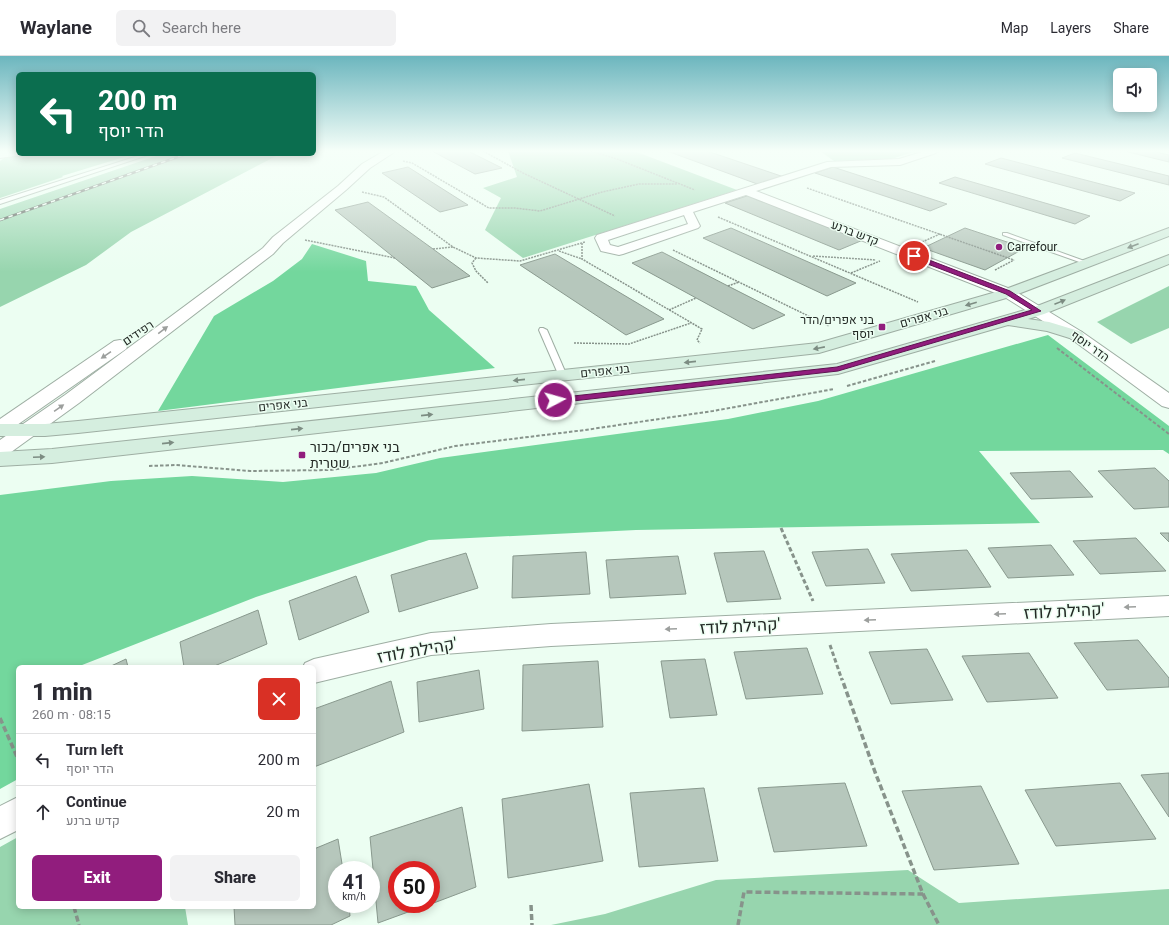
<!DOCTYPE html>
<meta charset="utf-8">
<style>
:root{--surface:#fff;--page:#f2f2f3;--text:#2b2b33;--muted:#7c7c81;--line:#e1e1e2;--accent:#911d7d}
body{margin:0;font-family:Roboto,Heebo,sans-serif;background:var(--page);color:var(--text);height:100vh;display:flex;flex-direction:column;font-size:15px;white-space:nowrap}
*{box-sizing:border-box;margin:0}
p{font-size:13px;color:var(--muted)}
.icon{flex:none;width:22px;height:22px;fill:none;stroke:currentColor;stroke-width:2;stroke-linecap:round;stroke-linejoin:round}
.map{position:relative;flex:1;overflow:hidden}
.sheet{position:absolute;left:16px;top:609px;width:300px;height:244px;display:flex;flex-direction:column;background:var(--surface);border-radius:6px;box-shadow:0 2px 10px #0003}
.sheet>*{flex:none}
.top-card{position:absolute;left:16px;top:16px;width:300px;height:84px;border-radius:6px;box-shadow:0 2px 10px #0003;background:#0b6e4f;color:#fff;overflow:hidden}
.buttons{position:absolute;left:1113px;top:12px;display:grid;gap:8px}
.buttons a{display:grid;place-items:center;width:44px;height:44px;border-radius:6px;background:var(--surface);box-shadow:0 2px 10px #0003;font-size:20px}
.speed{position:absolute;left:328px;top:805px;display:flex;gap:8px;font-size:20px;font-weight:700;text-align:center}
.speed>*{display:grid;place-content:center;width:52px;height:52px;border-radius:50%;background:var(--surface);box-shadow:0 2px 10px #0003;line-height:1}
.speed small{font-size:10px;font-weight:400}
.speed .limit{border:6px solid #d22;background:#fff;color:#111}
.pin{position:absolute;display:grid;place-items:center;width:34px;height:34px;color:#fff;margin:-17px;border:2px solid #fff;border-radius:50%;box-shadow:0 1px 4px #0007}
.me{position:absolute;width:44px;margin:-22px;rotate:84deg;stroke-linejoin:round;filter:drop-shadow(0 0 3px #0008)}
.turn{display:flex;align-items:center;gap:14px;height:84px;padding:0 16px;font-size:18px}
.turn .icon{width:52px;height:52px;stroke-width:2.5}
.turn b{display:block;font-size:28px;line-height:34px}
.round{display:grid;place-items:center;flex:none;width:42px;height:42px;border-radius:6px;background:var(--page)}
.summary{display:flex;align-items:center;justify-content:space-between;height:68px;padding:0 16px}
h1{font-size:24px;font-weight:800;line-height:30px}
.action{display:flex;gap:8px;margin-top:auto;padding:8px 16px}
.action a{flex:1;height:46px;border-radius:6px;background:var(--accent);color:#fff;font-size:16px;font-weight:800;line-height:46px;text-align:center}
.action a+a{background:var(--page);color:var(--text)}
ul{padding:0;list-style:none}
li{display:flex;align-items:center;gap:12px;height:52px;padding:0 16px;border-top:1px solid var(--line)}
li div{flex:1}
li b{display:block;font-size:15px}
li em{font-style:normal}
header{display:flex;align-items:center;gap:24px;box-sizing:border-box;height:56px;padding:0 20px;background:var(--surface);border-bottom:1px solid var(--line)}
header strong{font-size:19px}
nav{display:flex;gap:22px;margin-inline-start:auto;font-size:14px}
.search{width:280px;height:36px;background:var(--page);display:flex;align-items:center;gap:10px;box-sizing:border-box;padding:0 14px;border-radius:6px;color:var(--muted);font-size:15px}
.map>svg:first-child{display:block}
.green{fill:#97d5ae}
.forest{fill:#73d79d}
.building{fill:#b6c7bc;stroke:#89998e}
.lines{fill:none;stroke-linecap:round;stroke-linejoin:round}
.service-casing{stroke:#9eaea3;stroke-width:2}
.minor-casing{stroke:#9eaea3;stroke-width:2}
.tertiary-casing{stroke:#9eaea3;stroke-width:2}
.secondary-casing{stroke:#9eaea3;stroke-width:2}
.path-far3{stroke:#87938b;stroke-width:1.5;stroke-dasharray:2 1;stroke-linecap:butt}
.path-far2{stroke:#87938b;stroke-width:2;stroke-dasharray:3.5 2;stroke-linecap:butt}
.path-far1{stroke:#87938b;stroke-width:3;stroke-dasharray:4.5 2.5;stroke-linecap:butt}
.path{stroke:#87938b;stroke-width:3.5;stroke-dasharray:6 3;stroke-linecap:butt}
.service{fill:#fff;fill-rule:evenodd}
.minor{fill:#fff;fill-rule:evenodd}
.tertiary{fill:#fff;fill-rule:evenodd}
.secondary{fill:#d5eedf;fill-rule:evenodd}
.rail-casing{stroke:#4b534d;stroke-width:2.5}
.rail{stroke:#ecfef2;stroke-width:1.5;stroke-dasharray:4.5;stroke-linecap:butt}
.oneway{fill:#7c8c82}
.oneway2{fill:#9c9f9d}
.route{fill:#911d7d;stroke:#5e1351}
.poi-dot{fill:#911d7d;stroke:#ecfef2;stroke-width:1.5}
.labels{text-anchor:middle;stroke-width:3;stroke-linejoin:round;paint-order:stroke}
.far-street-label{font-size:12px;fill:#232925;stroke:#ecfef2}
.far-poi-label{font-size:12px;fill:#232925;stroke:#ecfef2;text-anchor:start}
.poi-label{font-size:14px;fill:#232925;stroke:#ecfef2;text-anchor:start}
.near-street-label{font-size:17px;fill:#232925;stroke:#ecfef2}
</style>
<header>
<strong>Waylane</strong>
<div class="search"><svg class="icon" aria-label="search" viewBox="0 0 24 24"><circle cx="10" cy="10" r="6"/><path d="M15 15l6 6"/></svg>Search here</div>
<nav><a>Map</a><a>Layers</a><a>Share</a></nav>
</header>
<div class="map">
<svg width="1169" height="869" viewBox="0 0 1169 869">
<rect width="100%" height="100%" fill="#ecfef2"/>
<g class="green">
<path d="M508,95h126l103,39 -214,68 -38,-28 16,-32 -18,-10 34,-11z"/>
<path d="M820,95h97l-26,8 -57,2z"/>
<path d="M28,98h106l-72,22 1,1 -63,21v-37l7,-5z"/>
<path d="M162,98h118l-149,78 -45,33 -86,42v-98z"/>
<path d="M1169,230v42l-38,16 -34,-22z"/>
<path d="M18,781v70h167l3,18h-188v-78z"/>
<path d="M908,814l51,33 210,-14v36h-618l54,-11 111,-34z"/>
</g>
<g class="forest">
<path d="M312,188l54,17 2,20 48,5 13,24 66,58 -337,43 56,-95 59,-35 29,-22z"/>
<path d="M1048,279l121,91v28l-6,-4 -184,1 61,72 -404,7 -207,10 -173,57 -179,70h-59v112l-18,10v-294l111,-14 81,-5 91,6 93,-9 64,-15 288,-39 90,-18z"/>
</g>
<g class="building">
<path d="M432,95h36l34,17 -27,6z"/>
<path d="M667,95h40l77,26 -24,8z"/>
<path d="M1124,95h29l16,4v7z"/>
<path d="M1075,97l94,23v9l-107,-27z"/>
<path d="M1001,102l134,35 -15,8 -135,-37z"/>
<path d="M408,111l60,38 -28,7 -58,-39z"/>
<path d="M833,111l114,37 -17,7 -115,-38z"/>
<path d="M955,121l135,39 -15,8 -136,-41z"/>
<path d="M750,139l113,45 -24,10 -114,-47z"/>
<path d="M368,146l65,47 37,27 -38,12 -97,-78z"/>
<path d="M731,172l125,55 -29,13 -124,-58z"/>
<path d="M965,172l60,20 -40,22 -62,-22z"/>
<path d="M662,196l66,34 57,29 -32,14 -121,-66z"/>
<path d="M555,198l109,65 -38,16 -106,-70z"/>
<path d="M1155,412l14,13v26l-35,2 -36,-38z"/>
<path d="M1070,415l23,26 -62,2 -21,-26z"/>
<path d="M1160,477h9v9z"/>
<path d="M1136,482l30,33 -66,3 -27,-33z"/>
<path d="M1051,489l23,30 -66,3 -20,-30z"/>
<path d="M868,493l17,34 -59,3 -14,-34z"/>
<path d="M967,494l24,37 -80,4 -20,-37z"/>
<path d="M764,495l17,48 -54,3 -13,-49z"/>
<path d="M586,496l4,42 -78,4 1,-42z"/>
<path d="M466,497l12,35 -79,24 -8,-37z"/>
<path d="M678,500l8,38 -76,4 -4,-38z"/>
<path d="M356,520l13,36 -70,28 -10,-39z"/>
<path d="M258,554l9,34 -55,23h-28l-4,-25z"/>
<path d="M1138,584l31,38v9l-62,3 -33,-47z"/>
<path d="M807,592l16,46 -77,5 -12,-47z"/>
<path d="M927,593l26,51 -62,4 -22,-52z"/>
<path d="M1029,597l29,45 -71,4 -25,-46z"/>
<path d="M126,603l2,8h-19z"/>
<path d="M705,603l12,56 -47,3 -9,-57z"/>
<path d="M598,605l5,66 -81,4 1,-66z"/>
<path d="M479,614l5,39 -65,13 -2,-40z"/>
<path d="M391,625l13,51 -90,35v-58z"/>
<path d="M1169,717v44l-28,-42z"/>
<path d="M845,727l22,63 -93,6 -16,-64z"/>
<path d="M1120,727l36,56 -100,7 -31,-56z"/>
<path d="M589,728l14,77 -95,17 -6,-79z"/>
<path d="M981,730l38,78 -85,6 -32,-79z"/>
<path d="M704,732l14,73 -79,6 -9,-74z"/>
<path d="M462,751l14,80 -45,17v-34h-34v34h33l-52,19 -8,-86z"/>
<path d="M338,783l5,31h-6v34h12l1,12 -19,9h-96l-1,-18h80v-58z"/>
</g>
<g class="lines">
<g class="service-casing">
<g id="service">
<path d="M144,98h7l-151,50v-4z"/>
<path d="M1003,177h4l83,30 -5,1 -82,-29z"/>
<path d="M540,272h3l4,2 20,46 -1,2h-3l-4,-2 -20,-46z"/>
</g>
</g>
<g class="minor-casing">
<g id="minor">
<path d="M18,95v3l3,1 -21,3v-6z"/>
<path d="M925,95h13l-2,2 -36,12 -69,2 -75,24 257,99 2,3 -2,3h-10l-257,-101 -53,17 7,14 -2,2 -75,26 -4,1 -18,-4 -6,-13 2,-3 230,-73 72,-3zM684,159l4,9 -70,23 -8,-2 -2,-5z"/>
<path d="M1169,540v20l-618,30 -120,9 -117,28v-16h-11l2,-4 9,-4 117,-26 120,-9z"/>
<path d="M18,741v33l-18,9v-33z"/>
</g>
</g>
<g class="tertiary-casing">
<g id="tertiary">
<path d="M384,95h12l-26,17 -24,22 -63,53 -10,11 -194,149 -72,52 -7,2v-17l65,-45 198,-147 10,-11 65,-51 24,-22z"/>
<path d="M1008,233l5,1 69,42 87,61v15l-7,-2 -92,-68 -67,-42 -2,-3 2,-3z"/>
<path d="M120,284l6,1 2,4 -2,4 -119,83 -7,2v-15l114,-78z"/>
</g>
</g>
<g class="secondary-casing">
<g id="secondary">
<path d="M1169,172v8l-156,60 -194,57 -741,80 -33,3h-45v-12h45l33,-3 740,-78 185,-53z"/>
<path d="M1169,199v9l-125,50 -16,5 21,3 33,10 2,3 -2,3 -6,2 -29,-9 -39,-6 -170,49 -786,89 -52,3v-14l52,-3 785,-85 195,-56z"/>
</g>
</g>
<g class="path-far3">
<path d="M483,95l40,22 92,43"/>
<path d="M591,95l26,8 78,31"/>
<path d="M403,105l9,2 77,45h26l25,3 62,-19 37,-8h38"/>
<path d="M807,132l207,72"/>
<path d="M362,136l22,5 69,50 23,11 44,3 65,-19"/>
<path d="M718,161l200,85"/>
<path d="M305,184l90,18"/>
<path d="M922,186l18,-8"/>
<path d="M582,187v16l120,70 -5,11 3,3"/>
<path d="M433,193l20,-2"/>
<path d="M673,194l156,76"/>
<path d="M559,195l23,8"/>
<path d="M813,200l63,4"/>
<path d="M476,202l-4,5 4,8 12,12"/>
<path d="M995,214l19,-10"/>
<path d="M851,217l29,-12"/>
<path d="M728,230l11,-4"/>
<path d="M669,254l27,-12"/>
<path d="M574,287l55,1 62,-21"/>
</g>
<g class="path-far2">
<path d="M1057,292l112,86"/>
<path d="M847,330l88,-25"/>
<path d="M149,410l27,-1 74,6 80,-1 53,-7 72,-17 130,-16 128,-19 121,-22"/>
</g>
<g class="path-far1">
<path d="M781,472l32,73"/>
<path d="M830,589l12,35"/>
</g>
<g class="path">
<path d="M0,662l18,41"/>
<path d="M923,838l16,31"/>
<path d="M531,849l1,20"/>
<path d="M74,851l5,18"/>
<path d="M738,869l6,-33 179,2 -48,-122 -33,-93"/>
</g>
<use href="#service" class="service"/>
<use href="#minor" class="minor"/>
<use href="#tertiary" class="tertiary"/>
<use href="#secondary" class="secondary"/>
<g class="rail-casing">
<path id="rail" d="M0,164l186,-66"/>
</g>
<use href="#rail" class="rail"/>
</g>
<defs><path id="oneway-solid" d="M-6-.8H1V-3.2L6.5 0L1 3.2V.8H-6Z"/></defs>
<g class="oneway">
<use href="#oneway-solid" transform="translate(1133 190) rotate(159)"/>
<use href="#oneway-solid" transform="translate(1060 246) rotate(-22)"/>
<use href="#oneway-solid" transform="translate(971 248) rotate(164)"/>
<use href="#oneway-solid" transform="translate(819 292) rotate(169)"/>
<use href="#oneway-solid" transform="translate(690 306) rotate(174)"/>
<use href="#oneway-solid" transform="translate(519 324) rotate(174)"/>
<use href="#oneway-solid" transform="translate(427 359) rotate(-6)"/>
<use href="#oneway-solid" transform="translate(297 373) rotate(-6)"/>
<use href="#oneway-solid" transform="translate(168 387) rotate(-6)"/>
<use href="#oneway-solid" transform="translate(39 401) rotate(-3)"/>
</g>
<g class="oneway2">
<use href="#oneway-solid" transform="translate(163 274) rotate(-37)"/>
<use href="#oneway-solid" transform="translate(106 299) rotate(146)"/>
<use href="#oneway-solid" transform="translate(59 352) rotate(-35)"/>
<use href="#oneway-solid" transform="translate(1130 551) rotate(177)"/>
<use href="#oneway-solid" transform="translate(1000 558) rotate(177)"/>
<use href="#oneway-solid" transform="translate(870 564) rotate(177)"/>
<use href="#oneway-solid" transform="translate(671 573) rotate(177)"/>
</g>
<linearGradient id="sky" x2="0" y2="1"><stop stop-color="#6cb6be"/><stop offset="0.44" stop-color="#f6fff9"/><stop offset="1" stop-color="#f6fff9" stop-opacity="0"/></linearGradient>
<rect width="1169" height="216" fill="url(#sky)"/>
<path class="route" d="M912,199h4l94,36 31,20 -203,60 -283,32 -4,-3 4,-2 282,-31 195,-57 -26,-16 -94,-36z"/>
<g class="poi-dot">
<circle cx="999" cy="191" r="4"/>
<rect x="878" y="267" width="8" height="8" rx="2"/>
<rect x="298" y="395" width="8" height="8" rx="2"/>
</g>
<g class="labels">
<g class="far-street-label">
<text transform="translate(855 177) rotate(21)" y="4">קדש ברנע</text>
<text transform="translate(924 261) rotate(-16)" y="4">בני אפרים</text>
<text transform="translate(138 277) rotate(-34)" y="4">רפידים</text>
<text transform="translate(1090 290) rotate(35)" y="4">הדר יוסף</text>
<text transform="translate(605 315) rotate(-6)" y="4">בני אפרים</text>
<text transform="translate(283 349) rotate(-6)" y="4">בני אפרים</text>
</g>
<g class="far-poi-label">
<text x="1007" y="195">Carrefour</text>
<text x="874" y="268" text-anchor="end">בני אפרים/הדר<tspan x="874" dy="14">יוסף</tspan></text>
</g>
<g class="poi-label">
<text x="310" y="396">בני אפרים/בכור<tspan x="310" dy="16">שטרית</tspan></text>
</g>
<g class="near-street-label">
<text transform="translate(1064 555) rotate(-3)" y="6">קהילת לודז'</text>
<text transform="translate(740 570) rotate(-3)" y="6">קהילת לודז'</text>
<text transform="translate(417 594) rotate(-10)" y="6">קהילת לודז'</text>
</g>
</g>
</svg>
<div class="buttons">
<a><svg class="icon" aria-label="sound" viewBox="0 0 24 24"><path d="M4 9h4l5-4v14l-5-4H4zM17 9q2 3 0 6"/></svg></a>
</div>
<div class="speed"><div>41<small>km/h</small></div><div class="limit">50</div></div>
<div class="pin" style="left:914px;top:200px;background:#d93025"><svg class="icon" aria-label="arrive" viewBox="0 0 24 24"><path d="M6 21V4h12l-3 4 3 4H6"/></svg></div>
<svg class="me" style="left:555px;top:344px" viewBox="-20 -20 40 40"><circle r="17" fill="#911d7d" stroke="#fff" stroke-width="3"/><path d="M0-11L8 9 0 5-8 9z" fill="#fff"/></svg>
<div class="top-card">
<div class="turn"><svg class="icon" aria-label="left" viewBox="0 0 24 24"><path d="M17 20v-9H6M10 6l-5 5 5 5"/></svg><div><b>200 m</b>הדר יוסף</div></div>
</div>
<section class="sheet">
<div class="summary"><div><h1>1 min</h1><p>260 m · 08:15</p></div><a class="round" style="background:#d93025;color:#fff"><svg class="icon" aria-label="close" viewBox="0 0 24 24"><path d="M6 6l12 12M18 6L6 18"/></svg></a></div>
<ul>
<li><svg class="icon" aria-label="left" viewBox="0 0 24 24"><path d="M17 20v-9H6M10 6l-5 5 5 5"/></svg><div><b>Turn left</b><p>הדר יוסף</p></div><em>200 m</em></li>
<li><svg class="icon" aria-label="ahead" viewBox="0 0 24 24"><path d="M12 20V5M6 11l6-6 6 6"/></svg><div><b>Continue</b><p>קדש ברנע</p></div><em>20 m</em></li>
</ul>
<div class="action"><a>Exit</a><a>Share</a></div>
</section>
</div>
